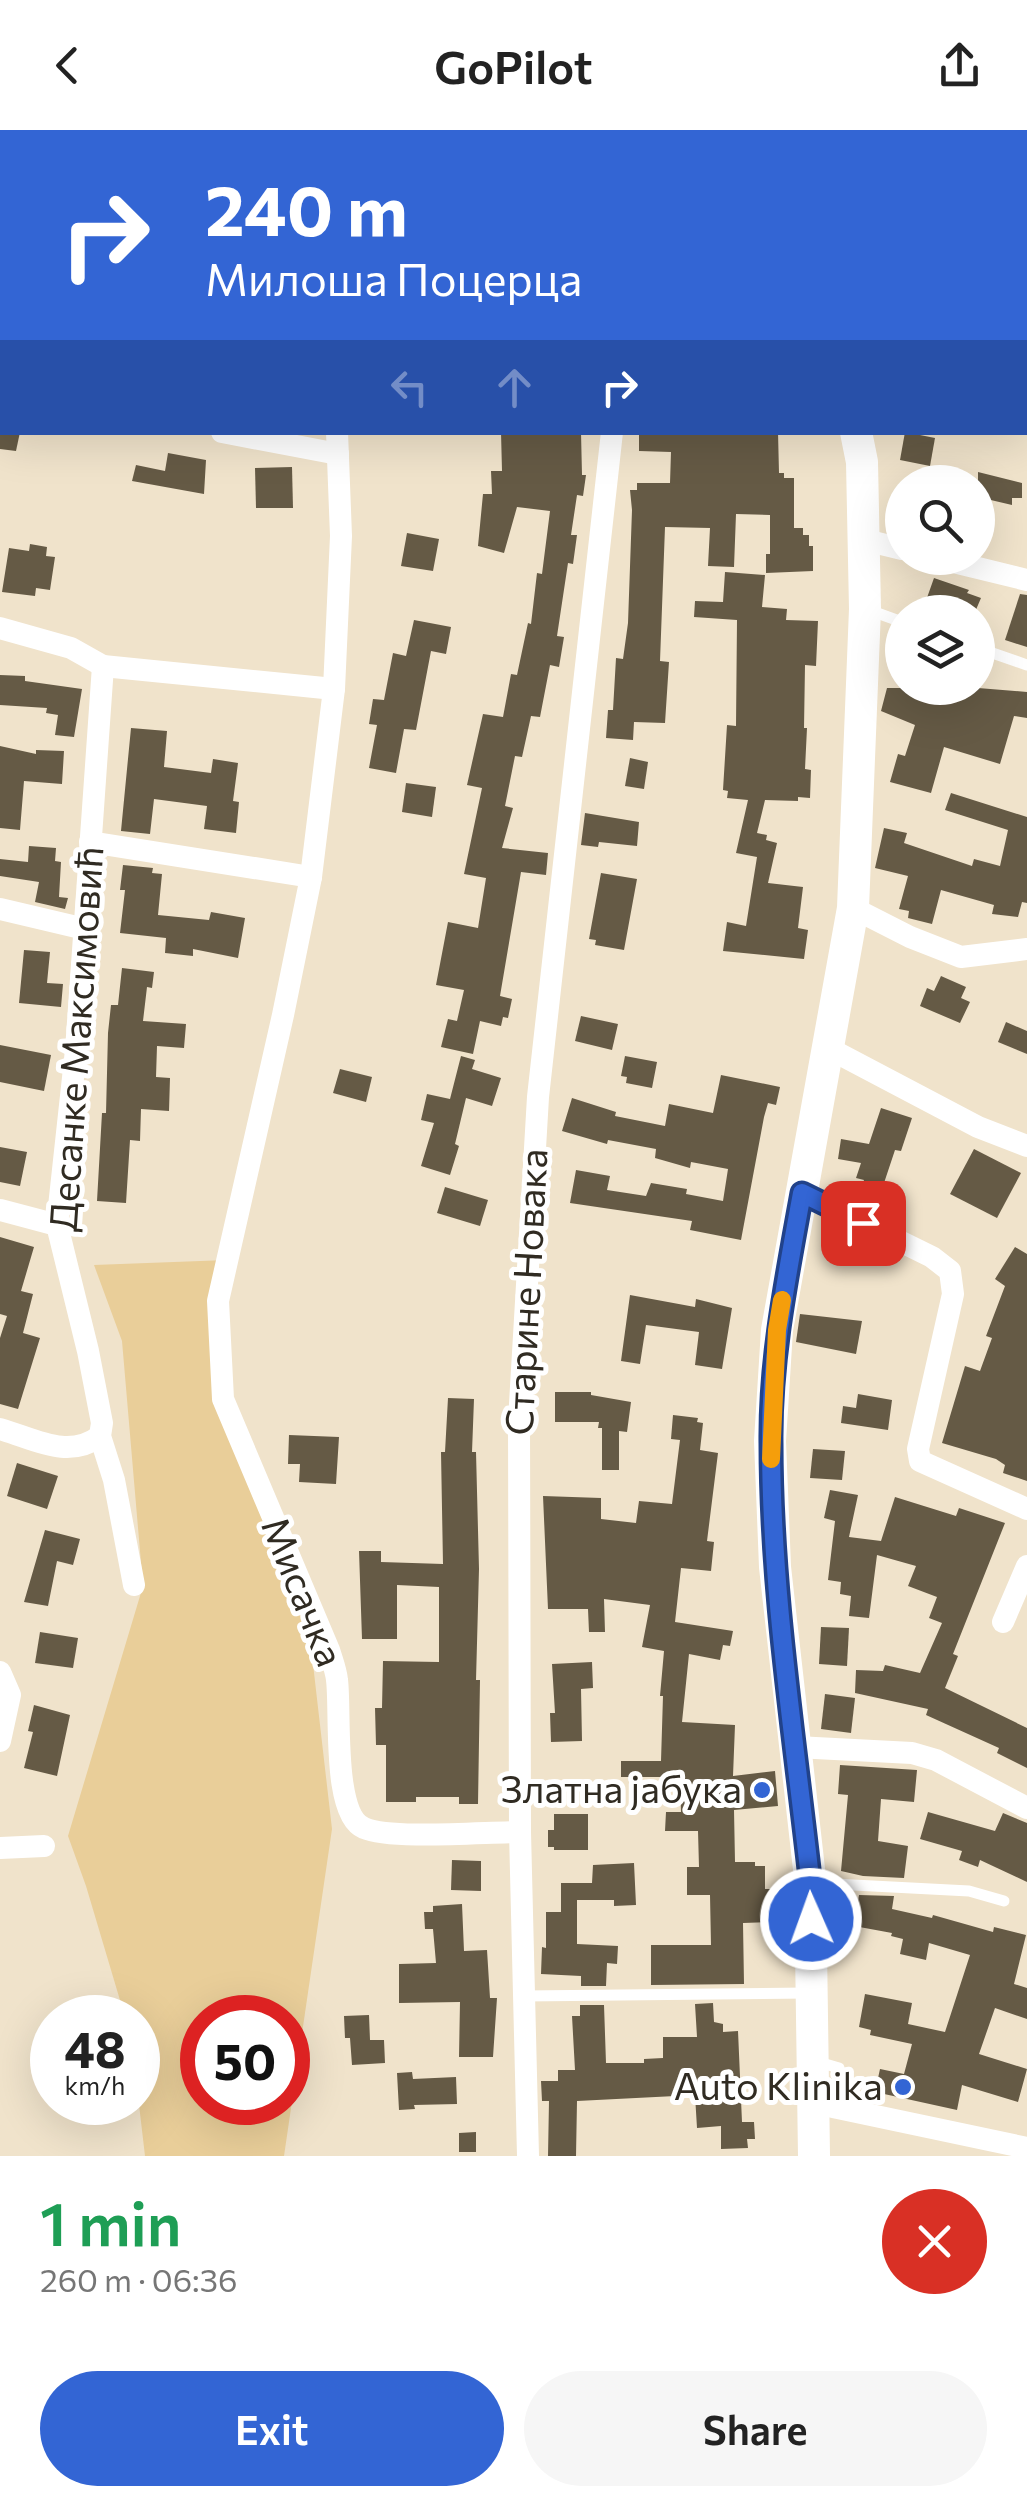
<!DOCTYPE html>
<meta charset="utf-8">
<style>
:root{--surface:#fff;--page:#f6f6f6;--text:#222;--muted:#767676;--accent:#3365d4}
body{margin:0;font-family:Commissioner,sans-serif;background:var(--page);color:var(--text);height:100vh;display:flex;flex-direction:column;font-size:38px;white-space:nowrap}
*{box-sizing:border-box;margin:0}
p{font-size:32px;color:var(--muted)}
.icon{flex:none;width:55px;height:55px;fill:none;stroke:currentColor;stroke-width:2;stroke-linecap:round;stroke-linejoin:round}
.map{position:relative;height:2026px;overflow:hidden}
.details{display:flex;flex-direction:column;background:var(--surface);flex:1}
.details>*{flex:none}
.top-card{position:absolute;left:0px;top:0px;width:1028px;height:305px;box-shadow:0 10px 40px #0002;background:#3365d4;color:#fff;overflow:hidden}
.controls{position:absolute;left:885px;top:335px;display:grid;gap:20px}
.controls a{display:grid;place-items:center;width:110px;height:110px;border-radius:50%;background:var(--surface);box-shadow:0 10px 40px #0002;font-size:50px}
.speed{position:absolute;left:30px;top:1865px;display:flex;gap:20px;font-size:50px;font-weight:700;text-align:center}
.speed>*{display:grid;place-content:center;width:130px;height:130px;border-radius:50%;background:var(--surface);box-shadow:0 10px 40px #0002;line-height:1}
.speed small{font-size:25px;font-weight:400}
.speed .limit{border:15px solid #d22;background:#fff;color:#111}
.pin{position:absolute;display:grid;place-items:center;width:85px;height:85px;color:#fff;margin:-42px;border-radius:20px;box-shadow:0 5px 15px #0006}
.me{position:absolute;width:110px;margin:-55px;rotate:358deg;stroke-linejoin:round;filter:drop-shadow(0 0 8px #0008)}
.turn{display:flex;align-items:center;gap:35px;height:210px;padding:0 40px;font-size:45px}
.turn .icon{width:130px;height:130px;stroke-width:2.5}
.turn b{display:block;font-size:70px;line-height:85px}
.lanes{display:flex;align-items:center;height:95px;padding:0 40px;background:#0003;justify-content:center;gap:50px;direction:ltr}
.lanes .off{opacity:.35}
.round{display:grid;place-items:center;flex:none;width:105px;height:105px;border-radius:52px;background:var(--page)}
.headline{display:flex;align-items:center;justify-content:space-between;height:170px;padding:0 40px}
h1{font-size:60px;font-weight:600;line-height:75px;color:#1e9e55}
.cta{display:flex;gap:20px;margin-top:auto;padding:20px 40px}
.cta a{flex:1;height:115px;border-radius:60px;background:var(--accent);color:#fff;font-size:40px;font-weight:600;line-height:115px;text-align:center}
.cta a+a{background:var(--page);color:var(--text)}
header{display:flex;justify-content:space-between;align-items:center;height:130px;padding:0 40px;background:var(--surface);font-size:45px;font-weight:600}
.map>svg:first-child{display:block}
.green{fill:#e9ce99;fill-rule:evenodd}
.building{fill:#655a45}
.lines{fill:none;stroke-linecap:round;stroke-linejoin:round}
.service{stroke:#fff;stroke-width:11}
.minor{stroke:#fff;stroke-width:22}
.secondary{stroke:#fff;stroke-width:32}
.route-casing{stroke:#21428a;stroke-width:25}
.route{stroke:#3365d4;stroke-width:18}
.slow{stroke:#f59e0b;stroke-width:18}
.poi-dot{fill:#3365d4;stroke:#fff;stroke-width:4}
.labels{text-anchor:middle;stroke-width:10;stroke-linejoin:round;paint-order:stroke}
.street-label{font-size:38px;fill:#302b22;stroke:#fff}
.poi-label{font-size:38px;fill:#302b22;stroke:#fff;text-anchor:end}
</style>
<header><svg class="icon" aria-label="back" viewBox="0 0 24 24"><path d="M15 5l-7 7 7 7"/></svg>GoPilot<svg class="icon" aria-label="share" viewBox="0 0 24 24"><path d="M12 15V3M7 8l5-5 5 5M5 13v7h14v-7"/></svg></header>
<div class="map">
<svg width="1027" height="2026" viewBox="0 0 1027 2026">
<rect width="100%" height="100%" fill="#f0e3cb"/>
<path class="green" d="M227,1130l-11,144 94,234 22,191 -48,327h-139l-7,-60v-78l-13,-1 -39,-131 -18,-50 75,-250 -21,-245 -28,-76zM202,1888h86v84h-86z"/>
<g class="building">
<path d="M0,302h20l-4,19 -16,-2z"/>
<path d="M501,302h80l1,43h4l-3,21 -6,-1 -6,40h6l-4,29 -5,-1 -11,73 7,1 -5,30 -9,-2 -10,52 -9,-1 -9,41 -7,-1 -10,50 8,2 -11,40 46,5 -2,22 -25,-3 -21,124 12,3 -4,19 -5,-1 -2,9 -21,-5 -7,33 -32,-7 7,-28 9,2 7,-31 -28,-5 12,-63 30,6 8,-50 -22,-4 18,-86 -15,-3 16,-71 20,3 8,-43 6,1 11,-52 3,1 6,-51 5,1 8,-63 -33,-4 -13,46 -26,-7 5,-52h9l-1,-23h11z"/>
<path d="M639,302h139l1,41h5v5h10v50h9v7h6v11h4v25l-47,2v-19h4v-39l-34,-1 -2,53 -26,-1 2,-38 -45,-1 -5,134 9,1 -4,61 -31,-1 -1,18 -27,-2 2,-28h5l3,-52 7,1 5,-36 4,-113 -2,-20h7v-7h33l1,-31 -32,-1z"/>
<path d="M905,302l30,6 -5,28 -30,-6z"/>
<path d="M168,323l38,7 -2,34 -72,-13 4,-16 29,6z"/>
<path d="M292,337l1,41h-37l-1,-40z"/>
<path d="M978,342l44,11v15h-10v7l-34,-8z"/>
<path d="M407,403l32,6 -6,32 -32,-5z"/>
<path d="M30,414l17,3 -1,9 9,1 -5,33 -14,-2 -1,8 -33,-4 7,-44 20,3z"/>
<path d="M725,442l40,3 -3,32 25,2 -1,11 32,1 -2,45 -11,-1 -1,63h3l-2,41 6,1 -1,28 -12,-1v4l-33,-1 -8,33 10,2 -1,5 11,3 -9,40 35,4 -5,41 10,2 -4,29 -81,-8 4,-29 19,4 11,-69 -21,-4 12,-53 -21,-2 1,-7 -5,-1 4,-65 9,1 1,-106 -43,-3 1,-16 28,1z"/>
<path d="M934,448l35,12 -2,3 14,5 -6,14h-41l-11,-3z"/>
<path d="M1020,464l7,1v52l-22,-7z"/>
<path d="M414,490l37,7 -5,27 -15,-3 -15,79 -12,-1 -8,44 -27,-5 8,-43 -8,-1 4,-25 11,1 9,-47 13,3z"/>
<path d="M0,545l25,1v5l57,8 -8,48 -19,-2 3,-20 -12,-2 1,-5 -47,-3z"/>
<path d="M887,558h91l49,4v26l-13,-2 -14,48 -56,-17 -13,46 -41,-11 8,-28 7,2 10,-31 -34,-14z"/>
<path d="M131,598l36,3 -3,36 47,6 2,-14 25,4 -5,38 6,1 -3,31 -32,-4 3,-23 -53,-7 -4,35 -29,-3z"/>
<path d="M0,616l36,8v-4l28,1 -2,33 -38,-3 -4,49 -20,-2z"/>
<path d="M630,628l18,4 -4,27 -19,-3z"/>
<path d="M406,653l30,4 -4,30 -30,-5z"/>
<path d="M951,663l76,24v86l-5,-1 -4,15 -26,-3 2,-9 -53,-15 -9,34 -24,-6 1,-7 -10,-2 9,-33 -33,-8 9,-40 23,5 -3,10 68,23 2,-7 26,7 8,-36 -63,-20z"/>
<path d="M585,683l54,9 -2,24 -38,-4 -1,5 -17,-2z"/>
<path d="M29,716l27,2 -1,13 6,1 -2,35 9,1 -3,11 -30,-7 4,-20 -39,-6v-17l28,3z"/>
<path d="M123,735l30,3 -1,5 10,1 -4,41 51,5 2,-8 34,6 -7,40 -45,-9v7l-28,-3 1,-15 -46,-5 5,-43h-5z"/>
<path d="M601,743l36,6 -13,71 -29,-5 1,-5 -7,-1z"/>
<path d="M24,820l26,2 -3,31 16,1 -2,23 -42,-4z"/>
<path d="M122,838l32,4 -2,16 -5,-1 -4,34 43,3 -2,24 -27,-2 -1,31 14,1 -1,33 -28,-2 -1,32 -10,-1 -4,63 -29,-2 5,-88h4l2,-80 3,-28h7z"/>
<path d="M941,846l25,11 -5,11 9,4 -10,21 -40,-17 7,-18 7,3z"/>
<path d="M581,886l37,8 -6,26 -37,-9z"/>
<path d="M1006,892l21,9v23l-29,-12z"/>
<path d="M0,915l51,10 -7,36 -44,-9z"/>
<path d="M461,926l14,4 -3,9 29,9 -9,28 -26,-8 -11,46 4,2 -9,29 -29,-9 13,-43 -13,-3 6,-26 23,5z"/>
<path d="M625,926l32,6 -5,26 -26,-5 1,-6 -6,-1z"/>
<path d="M340,939l32,8 -6,25 -33,-9z"/>
<path d="M721,945l59,12 -4,18 -8,-2 -4,14 -23,123 -51,-10 2,-9 -122,-18 6,-33 34,6 -3,14 39,6 5,-13 36,6 -1,5 37,7 5,-32 -37,-7 -1,6 -35,-10 1,-9 -48,-9 -1,4 -45,-13 10,-33 44,14 -1,4 50,10 4,-22 44,9z"/>
<path d="M881,978l31,10 -11,33 -6,-1 -16,48 -19,-7 4,-11 -8,-2 5,-15 -23,-4 3,-20 28,5z"/>
<path d="M0,1017l27,5 -7,34 -20,-4z"/>
<path d="M974,1019l47,24 -24,45 -47,-24z"/>
<path d="M445,1057l43,13 -8,26 -43,-13z"/>
<path d="M0,1107l34,10 -13,44 12,3 -10,39 17,5 -22,71 -18,-5v-66l7,-22 -7,-2z"/>
<path d="M1015,1117l12,7v227l-24,-8 2,-8 -9,-6 -54,-16 23,-77 15,5 12,-33 -6,-2 19,-50 -10,-7z"/>
<path d="M630,1165l65,12 1,-8 36,9 -10,61 -27,-4 4,-33 -53,-7 -6,39 -19,-3z"/>
<path d="M800,1184l62,7 -6,33 -60,-12z"/>
<path d="M555,1262h36v3l40,7 -4,30 -8,-1v39h-17v-42h-4l1,-6h-44z"/>
<path d="M858,1264l34,6 -4,30 -47,-7 2,-17 13,2z"/>
<path d="M448,1268l26,1 -2,53h4l3,117 -3,111h4l-2,124h-19v-7h-43v5h-30v-57h-10l-1,-37h7l1,-47 56,1v-75l-42,-2v54h-35l-3,-88h22v11l62,2 -2,-112h4z"/>
<path d="M673,1285l25,3 -1,4 6,1 -3,27 18,3 -11,88 7,1 -3,29 -30,-3 -6,54 58,9 -3,15 -7,-1 -3,15 -31,-6 -7,68 53,3 -2,51 42,-5 3,35 -44,4 1,52h20v4h10v23h15v16h-6v17l-31,1 1,61 -93,1v-40h60l-1,-50h-23v-28h12l-1,-36h-33l1,-19h15l-1,-35h-59v-16h40l2,-65h-3l4,-45 -22,-4 8,-42 -46,-6 1,33h-16l-1,-23h-40l-5,-113 58,2v21l35,4 3,-22 33,3 8,-64 -9,-1z"/>
<path d="M289,1305l50,2 -3,47 -37,-2 1,-18h-12z"/>
<path d="M813,1319l32,2 -3,29 -32,-2z"/>
<path d="M17,1333l41,13 -11,33 -40,-13z"/>
<path d="M830,1360l28,5 -9,42 32,4 14,-44 61,19 3,-8 46,15 -52,131 5,2 -13,32 82,40v40l-30,-15 2,-5 -73,-33 2,-6 -73,-16 1,-23 27,1 2,-6 35,8 22,-50 -13,-5 8,-21 -29,-11 8,-20 -39,-11 -8,63 -20,-2 2,-20 -11,-2 1,-12 -13,-2 7,-59 -11,-3z"/>
<path d="M45,1400l35,9 -7,26 -16,-4 -9,45 -24,-4z"/>
<path d="M821,1497l28,1 -2,38 -28,-2z"/>
<path d="M40,1502l38,6 -5,30 -38,-5z"/>
<path d="M592,1532l1,26 -12,1 1,52 -31,1 -1,-29h5l-3,-49z"/>
<path d="M825,1564l30,4 -4,35 -30,-4z"/>
<path d="M34,1575l36,10 -13,61 -33,-8 9,-36 -5,-1z"/>
<path d="M840,1635l77,5 -3,32 -33,-3 -3,42 30,5 -4,32 -41,-2 -22,-5 7,-76 -10,-1z"/>
<path d="M928,1682l67,19 8,-18 24,10v59l-47,-22 -2,7 -19,-7 3,-9 -42,-12z"/>
<path d="M554,1684h34v36h-34v-3h-6v-17h6z"/>
<path d="M452,1730l29,1v30l-30,-1z"/>
<path d="M634,1733l2,42 -22,1v-6h-37v44l41,2 -1,18 -10,-1 -1,23h-25v-10l-40,-2 1,-27 4,1v-36h15v-29h31l1,-18z"/>
<path d="M859,1765l35,1 -2,13 40,9 1,-3 60,17 1,-5 32,8 -12,49 13,4v31l-32,-11 -16,46 48,15 -9,33 -56,-17 -5,25 -82,-18 5,-23 24,5 8,-30 -42,-9 1,-5 -12,-3 6,-33 47,9 -4,21 37,8 25,-77 -41,-12 -3,17 -26,-6 3,-15 -12,-3 1,-3 -38,-7z"/>
<path d="M462,1774l2,47 23,-1 3,48h7l-4,59h-34l1,-55 -61,1v-39l37,-1 -3,-34h-8l-1,-17h9v-6z"/>
<path d="M713,1873l1,19 9,2v8l15,-1 4,91h12l1,17h-8l1,9 -27,1v-23l-24,2 -2,-33 -118,6 -1,55h-28l1,-55h-7l-1,-20h17v-11h17l-3,-54h8v-11h24l2,58h38v-4l19,-1v-21h34l-2,-33z"/>
<path d="M369,1885l1,25h14l1,23 -33,2 -2,-27h-5l-1,-22z"/>
<path d="M412,1942l1,7 43,-2 1,27 -43,1 1,4 -16,1 -2,-37z"/>
<path d="M476,2002v20h-17v-19z"/>
</g>
<g class="lines">
<g class="service">
<path d="M869,480l33,12"/>
<path d="M978,518l49,17"/>
<path d="M815,1753l154,8 35,10"/>
<path d="M524,1866l284,-3"/>
<path d="M815,1931l24,7 2,39"/>
</g>
<g class="minor">
<path d="M104,0v2"/>
<path d="M307,0v2"/>
<path d="M1025,127h2"/>
<path d="M222,302l116,22"/>
<path d="M337,302l4,104 -7,153 -23,188 -28,138 -65,286 5,98 106,251c3,10 7,20 8,30 4,31 -5,135 27,148 27,12 121,4 156,4"/>
<path d="M865,410l37,9"/>
<path d="M937,428l90,22"/>
<path d="M0,498l71,20 32,18 231,23"/>
<path d="M103,536l-27,384 -19,175 31,126 14,72 -2,13 14,44 20,105"/>
<path d="M90,712l221,35"/>
<path d="M853,778l57,29 51,20 66,-8"/>
<path d="M0,779l85,20"/>
<path d="M828,918l150,79 49,19"/>
<path d="M802,1063l130,64 18,14 3,23 -35,155 2,12 107,48"/>
<path d="M0,1080l57,15"/>
<path d="M0,1299c35,10 68,31 100,7"/>
<path d="M1003,1492l24,-56"/>
<path d="M0,1542l10,23 -10,46"/>
<path d="M796,1617l116,6 24,7 91,48"/>
<path d="M0,1718l44,-2"/>
<path d="M814,1973l213,45"/>
<path d="M528,2026l-8,-324 -1,-411 19,-324 74,-665"/>
</g>
<g class="secondary">
<path d="M779,0l1,2"/>
<path d="M814,2026l-4,-278 -35,-311 -5,-126 7,-111 76,-422 12,-299 -3,-147 -6,-30"/>
</g>
</g>
<g class="lines">
<g class="route-casing">
<path id="route" d="M811,1789l-1,-41c-16,-144 -39,-289 -39,-435 -1,-85 16,-167 31,-250l61,30"/>
</g>
<use href="#route" class="route"/>
<path class="slow" d="M771,1329l6,-129 5,-30"/>
</g>
<g class="poi-dot">
<circle cx="762" cy="1660" r="10"/>
<circle cx="903" cy="1957" r="10"/>
</g>
<g class="labels">
<g class="street-label">
<text transform="translate(77 909) rotate(-86)" y="13">Десанке Максимовић</text>
<text transform="translate(527 1162) rotate(-87)" y="13">Старине Новака</text>
<text transform="translate(302 1462) rotate(68)" y="13">Мисачка</text>
</g>
<g class="poi-label">
<text x="742" y="1673">Златна јабука</text>
<text x="883" y="1970">Auto Klinika</text>
</g>
</g>
</svg>
<div class="controls">
<a><svg class="icon" aria-label="search" viewBox="0 0 24 24"><circle cx="10" cy="10" r="6"/><path d="M15 15l6 6"/></svg></a>
<a><svg class="icon" aria-label="layers" viewBox="0 0 24 24"><path d="M12 4l9 5-9 5-9-5zM3 14l9 5 9-5"/></svg></a>
</div>
<div class="speed"><div>48<small>km/h</small></div><div class="limit">50</div></div>
<div class="pin" style="left:863px;top:1093px;background:#d93025"><svg class="icon" aria-label="arrive" viewBox="0 0 24 24"><path d="M6 21V4h12l-3 4 3 4H6"/></svg></div>
<svg class="me" style="left:811px;top:1789px" viewBox="-20 -20 40 40"><circle r="17" fill="#3365d4" stroke="#fff" stroke-width="3"/><path d="M0-11L8 9 0 5-8 9z" fill="#fff"/></svg>
<div class="top-card">
<div class="turn"><svg class="icon" aria-label="right" viewBox="0 0 24 24"><path d="M7 20v-9h11M14 6l5 5-5 5"/></svg><div><b>240 m</b>Милоша Поцерца</div></div>
<div class="lanes"><svg class="icon off" aria-label="left" viewBox="0 0 24 24"><path d="M17 20v-9H6M10 6l-5 5 5 5"/></svg><svg class="icon off" aria-label="ahead" viewBox="0 0 24 24"><path d="M12 20V5M6 11l6-6 6 6"/></svg><svg class="icon" aria-label="right" viewBox="0 0 24 24"><path d="M7 20v-9h11M14 6l5 5-5 5"/></svg></div>
</div>
</div>
<section class="details">
<div class="headline"><div><h1>1 min</h1><p>260 m · 06:36</p></div><a class="round" style="background:#d93025;color:#fff"><svg class="icon" aria-label="close" viewBox="0 0 24 24"><path d="M6 6l12 12M18 6L6 18"/></svg></a></div>
<div class="cta"><a>Exit</a><a>Share</a></div>
</section>
